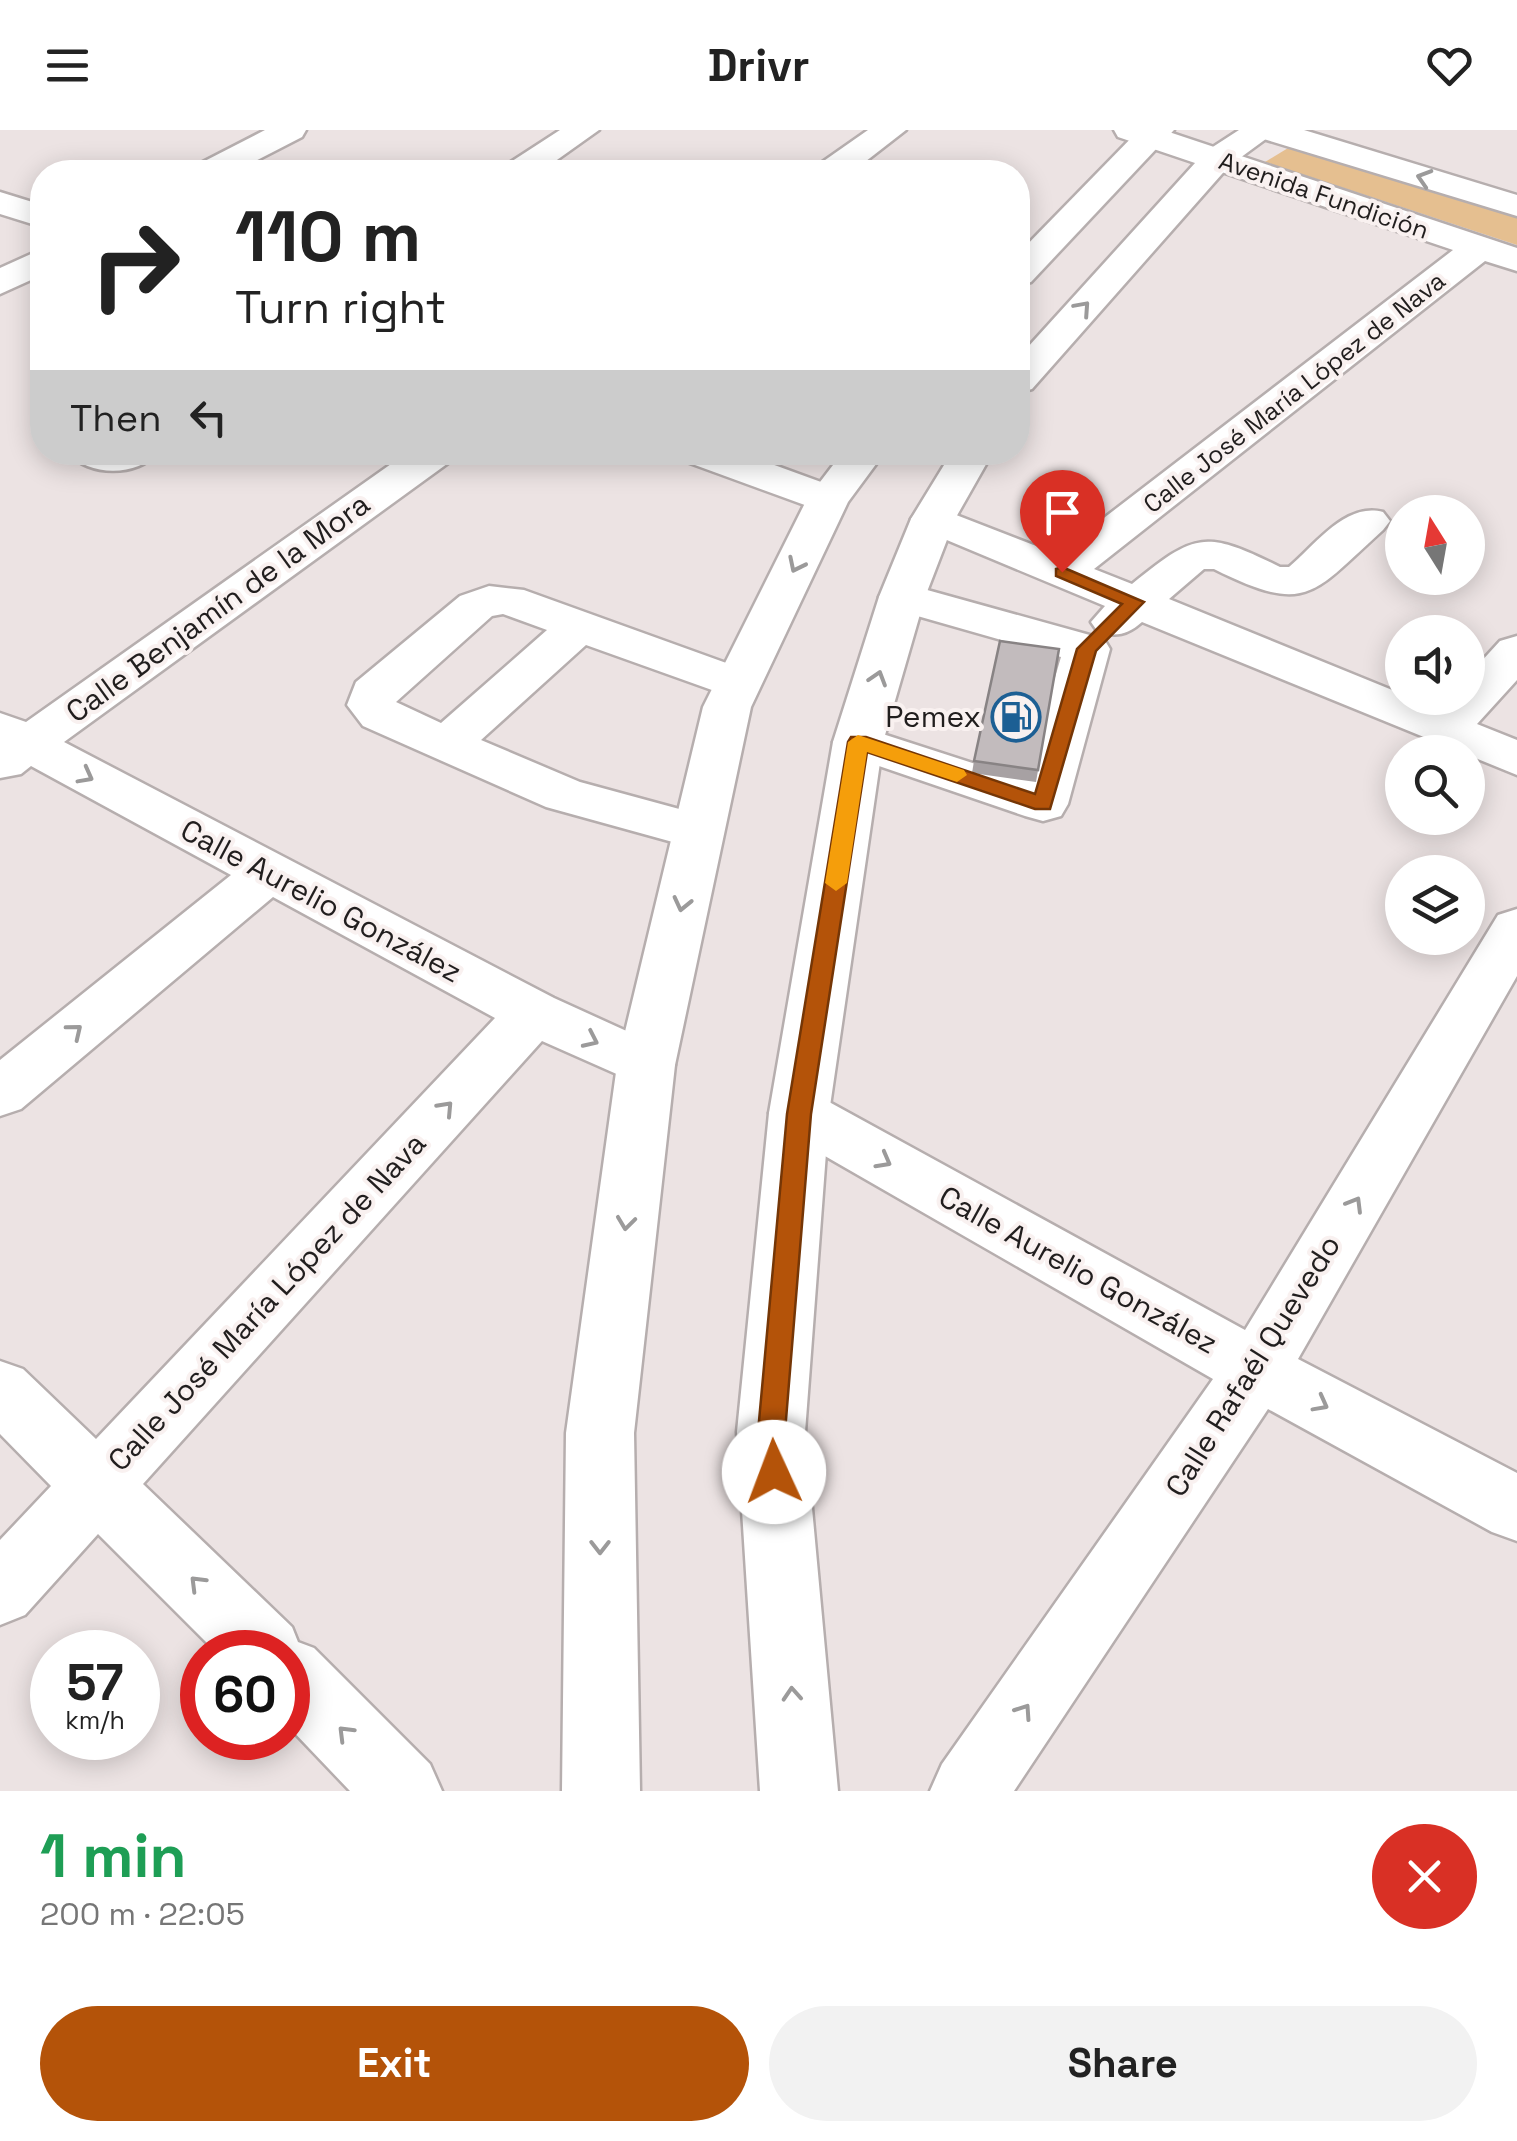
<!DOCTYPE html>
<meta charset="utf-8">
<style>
:root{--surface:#fff;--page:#f2f2f2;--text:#222;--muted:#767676;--accent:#b45309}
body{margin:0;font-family:"Space Grotesk",sans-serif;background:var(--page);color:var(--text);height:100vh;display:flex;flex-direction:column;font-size:38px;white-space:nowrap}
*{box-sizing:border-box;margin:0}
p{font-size:32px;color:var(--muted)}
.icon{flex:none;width:55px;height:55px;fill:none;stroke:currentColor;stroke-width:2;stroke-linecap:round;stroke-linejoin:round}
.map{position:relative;height:1661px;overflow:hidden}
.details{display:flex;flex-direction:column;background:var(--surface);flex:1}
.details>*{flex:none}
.top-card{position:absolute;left:30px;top:30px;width:1000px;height:305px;border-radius:40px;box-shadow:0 5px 25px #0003;background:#fff;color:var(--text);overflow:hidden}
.needle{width:65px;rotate:349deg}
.fabs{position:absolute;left:1385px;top:365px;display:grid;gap:20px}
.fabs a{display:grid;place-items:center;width:100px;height:100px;border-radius:50%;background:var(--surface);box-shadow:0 5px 25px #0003;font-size:50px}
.speed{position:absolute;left:30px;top:1500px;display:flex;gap:20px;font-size:50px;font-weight:700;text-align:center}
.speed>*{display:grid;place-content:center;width:130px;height:130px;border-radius:50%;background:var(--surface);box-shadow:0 5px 25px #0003;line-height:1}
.speed small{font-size:25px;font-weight:400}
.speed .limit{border:15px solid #d22;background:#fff;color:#111}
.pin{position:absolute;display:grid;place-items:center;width:85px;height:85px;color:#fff;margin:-102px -42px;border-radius:50% 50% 50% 0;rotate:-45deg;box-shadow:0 0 10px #0007}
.pin .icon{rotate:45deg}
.me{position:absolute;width:110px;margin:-55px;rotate:358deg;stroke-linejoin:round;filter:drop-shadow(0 0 8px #0008)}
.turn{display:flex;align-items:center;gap:35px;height:210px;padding:0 40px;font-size:45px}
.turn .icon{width:130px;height:130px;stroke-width:2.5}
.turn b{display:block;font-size:70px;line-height:85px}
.then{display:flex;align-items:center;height:95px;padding:0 40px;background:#0003;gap:20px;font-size:38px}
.round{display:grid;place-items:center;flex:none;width:105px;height:105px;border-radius:52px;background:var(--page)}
.overview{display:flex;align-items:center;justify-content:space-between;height:170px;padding:0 40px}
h1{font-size:60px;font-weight:600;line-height:75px;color:#1e9e55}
.action{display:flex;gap:20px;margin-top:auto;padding:20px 40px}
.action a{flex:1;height:115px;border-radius:60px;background:var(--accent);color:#fff;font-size:40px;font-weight:600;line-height:115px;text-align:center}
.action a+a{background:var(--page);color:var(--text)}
header{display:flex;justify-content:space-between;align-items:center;height:130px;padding:0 40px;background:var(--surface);font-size:45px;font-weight:600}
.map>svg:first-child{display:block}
.green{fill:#e5bf90}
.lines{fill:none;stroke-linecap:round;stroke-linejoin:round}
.minor-casing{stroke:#b6aeae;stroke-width:5}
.major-casing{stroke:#b6aeae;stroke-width:5}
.minor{fill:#fff;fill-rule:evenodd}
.major{fill:#fff;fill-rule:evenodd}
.wall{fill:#a7a1a3}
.building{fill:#c2bbbd;stroke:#888384;stroke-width:2.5}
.oneway{stroke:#9b9a9a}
.route{fill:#b45309;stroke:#753606;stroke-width:2.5}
.slow{fill:#f59e0b}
.labels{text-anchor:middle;stroke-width:8;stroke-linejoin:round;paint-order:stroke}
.far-street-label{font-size:25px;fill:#211e1e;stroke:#f9f1f0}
.street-label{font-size:30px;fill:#211e1e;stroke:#f9f1f0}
.poi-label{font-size:30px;fill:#211e1e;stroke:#f9f1f0;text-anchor:end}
</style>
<header><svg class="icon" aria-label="menu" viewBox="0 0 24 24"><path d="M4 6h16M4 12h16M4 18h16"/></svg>Drivr<svg class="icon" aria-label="heart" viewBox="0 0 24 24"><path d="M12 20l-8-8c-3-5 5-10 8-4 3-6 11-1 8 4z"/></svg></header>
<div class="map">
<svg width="1517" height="1661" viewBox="0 0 1517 1661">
<rect width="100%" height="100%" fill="#ece3e3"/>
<path class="green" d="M1298,12l219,68v35l-252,-83z"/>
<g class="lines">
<g class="minor-casing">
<g id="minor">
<path d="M265,0h41l-4,7 -68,35h-42l5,-7z"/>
<path d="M560,0h39l-59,42h-39l5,-7z"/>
<path d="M868,0h38l-54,42h-39l5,-7z"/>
<path d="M1114,0h49l354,118v23l-32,-10 -391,308 38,15c64,-52 73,-54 148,-17h9c27,-23 57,-65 94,-55l7,9 -7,9c-71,64 -75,86 -169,39h-10l-35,30 233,95v4l36,10 10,-10h20v-22l32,-35 17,-5v44l-40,44 40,16v35l-375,-153c-15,13 -25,15 -44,10l-7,-10 14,-16 -187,-78 -7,-9 7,-9 15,-4 124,48 396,-304 -335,-113z"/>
<path d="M1253,0h51l213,65v21l-260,-79z"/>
<path d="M0,62l42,13v22l-42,-13z"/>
<path d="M42,119v26l-42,19v-26z"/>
<path d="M69,322h88c-17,25 -71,25 -88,0z"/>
<path d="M408,322h48l-5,9 -387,281 490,256 112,51 9,16 -9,16 -20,6 -104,-46 -399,443 149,143 6,15 16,6 116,116 12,27h-92l-62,-65v-74h-72l-118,-118 -73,81 -25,10v-85l51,-54 -51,-52v-73l23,8 73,70 399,-421 -222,-121 -252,212 -21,7v-56l231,-185 -200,-109 -10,8 -21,4v-65l26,9z"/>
<path d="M679,322h60l104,38 6,9 -6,9 -15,4 -15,-4 -129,-47z"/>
<path d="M902,453l202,56 6,10 -42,155 -7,12 -18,5 -18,-5 -184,-63 -8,-11 8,-11 17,-5 167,54 36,-123 -175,-50 -7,-10 7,-10z"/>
<path d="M489,456l35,4 230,83 7,11 -7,11 -17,4 -151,-54 -105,95 99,42 136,37 8,12 -8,12 -18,6 -152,-42 -183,-81 -16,-21 9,-23 104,-86zM503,484l44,16 -106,93 -45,-21 96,-86z"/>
<path d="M1517,779v67l-219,383 219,114v68l-25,-9 -224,-123 -254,382h-84l12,-27 271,-385 -435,-250 -9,-16 9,-16 21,-7 21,7 425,233 253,-415z"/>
</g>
</g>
<g class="major-casing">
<g id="major">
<path d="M1139,0h35l-143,152 -13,3v-31z"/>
<path d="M1239,0h39l-49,36 -197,223 -14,4v-35l187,-206z"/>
<path d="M843,322h42l-37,50 -97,205 -76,358 -41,368 6,358h-78l4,-358 51,-368 86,-358 104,-208z"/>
<path d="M952,322h41l-38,67 -30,78 -42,145 -54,371 -24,319 33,359h-78l-23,-359 32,-319 64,-371 46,-145 32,-78z"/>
</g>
</g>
<use href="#minor" class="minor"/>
<use href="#major" class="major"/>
</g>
<path class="wall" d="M1059,519l-23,133 -64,-9 2,-12z"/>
<path class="building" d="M1000,511l59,8 -21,121 -64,-9z"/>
<defs><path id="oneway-chevron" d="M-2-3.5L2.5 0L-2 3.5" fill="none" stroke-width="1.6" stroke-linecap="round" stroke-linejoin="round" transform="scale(2.5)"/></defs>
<g class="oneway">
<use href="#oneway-chevron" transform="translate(1424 48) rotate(-163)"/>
<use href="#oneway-chevron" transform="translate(1083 178) rotate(-48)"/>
<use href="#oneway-chevron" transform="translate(796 435) rotate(116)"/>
<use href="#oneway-chevron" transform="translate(878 548) rotate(-73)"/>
<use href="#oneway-chevron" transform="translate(86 646) rotate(28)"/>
<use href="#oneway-chevron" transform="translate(682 774) rotate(103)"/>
<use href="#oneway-chevron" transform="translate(75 901) rotate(-39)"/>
<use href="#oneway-chevron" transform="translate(591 910) rotate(25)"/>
<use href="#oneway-chevron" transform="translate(446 978) rotate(-47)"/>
<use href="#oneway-chevron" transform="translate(884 1031) rotate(29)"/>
<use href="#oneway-chevron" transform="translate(1355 1074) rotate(-59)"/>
<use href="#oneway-chevron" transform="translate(626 1093) rotate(97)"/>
<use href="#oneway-chevron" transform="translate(1321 1274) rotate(28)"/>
<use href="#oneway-chevron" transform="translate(600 1417) rotate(90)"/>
<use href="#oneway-chevron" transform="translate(197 1453) rotate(-135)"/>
<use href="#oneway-chevron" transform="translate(792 1564) rotate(-94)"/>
<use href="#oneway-chevron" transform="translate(1024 1581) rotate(-56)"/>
<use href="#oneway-chevron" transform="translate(345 1603) rotate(-135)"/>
</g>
<path class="route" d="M1062,437l82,35 -48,49 -46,158h-15l-168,-57 -56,362 -26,318 4,40 -4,9 -11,4 -10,-4 -6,-49 29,-318 61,-372 3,-5h15l169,57 42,-145 45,-45 -66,-28v-7z"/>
<path class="slow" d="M858,605l106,35 3,5 -10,7 -90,-30 -20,131 -11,8 -11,-8 23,-141z"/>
<defs>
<g id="fuel-ring" transform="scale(2.5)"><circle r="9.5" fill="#f9f1f0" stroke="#1c5f94" stroke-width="1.5"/><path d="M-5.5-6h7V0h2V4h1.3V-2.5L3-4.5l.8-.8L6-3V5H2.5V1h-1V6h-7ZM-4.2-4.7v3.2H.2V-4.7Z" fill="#1c5f94"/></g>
</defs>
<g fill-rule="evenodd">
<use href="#fuel-ring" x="1016" y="587"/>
</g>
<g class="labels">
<g class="far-street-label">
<text transform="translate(1324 65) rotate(19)" y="9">Avenida Fundición</text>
<text transform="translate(1294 262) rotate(-38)" y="9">Calle José María López de Nava</text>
</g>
<g class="street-label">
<text transform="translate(218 478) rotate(-36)" y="10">Calle Benjamín de la Mora</text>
<text transform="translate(321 771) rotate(28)" y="10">Calle Aurelio González</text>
<text transform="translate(1078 1140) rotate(29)" y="10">Calle Aurelio González</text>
<text transform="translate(267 1172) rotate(-47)" y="10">Calle José María López de Nava</text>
<text transform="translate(1253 1236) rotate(-58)" y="10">Calle Rafaél Quevedo</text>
</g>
<g class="poi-label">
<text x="981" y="597">Pemex</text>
</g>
</g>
</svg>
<div class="fabs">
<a><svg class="needle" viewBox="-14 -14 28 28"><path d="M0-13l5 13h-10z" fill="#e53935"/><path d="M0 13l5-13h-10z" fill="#767676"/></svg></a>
<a><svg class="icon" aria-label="sound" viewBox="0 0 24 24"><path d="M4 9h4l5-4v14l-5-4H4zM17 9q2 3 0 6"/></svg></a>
<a><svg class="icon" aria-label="search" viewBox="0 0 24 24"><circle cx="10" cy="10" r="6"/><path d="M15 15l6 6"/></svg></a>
<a><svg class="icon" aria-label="layers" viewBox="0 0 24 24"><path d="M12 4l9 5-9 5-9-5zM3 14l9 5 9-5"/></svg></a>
</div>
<div class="speed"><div>57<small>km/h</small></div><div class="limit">60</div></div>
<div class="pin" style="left:1062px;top:442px;background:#d93025"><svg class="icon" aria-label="arrive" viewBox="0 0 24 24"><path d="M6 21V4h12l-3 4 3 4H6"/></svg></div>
<svg class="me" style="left:774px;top:1342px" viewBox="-20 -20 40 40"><circle r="19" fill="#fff"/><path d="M0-13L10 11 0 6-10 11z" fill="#b45309"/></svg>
<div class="top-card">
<div class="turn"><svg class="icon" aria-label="right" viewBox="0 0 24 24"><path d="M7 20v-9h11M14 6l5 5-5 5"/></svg><div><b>110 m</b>Turn right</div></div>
<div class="then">Then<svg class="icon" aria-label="left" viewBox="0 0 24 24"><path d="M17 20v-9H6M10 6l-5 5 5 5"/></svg></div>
</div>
</div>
<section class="details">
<div class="overview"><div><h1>1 min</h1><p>200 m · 22:05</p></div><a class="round" style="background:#d93025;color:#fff"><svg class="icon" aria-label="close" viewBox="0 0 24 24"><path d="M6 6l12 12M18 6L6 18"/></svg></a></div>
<div class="action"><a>Exit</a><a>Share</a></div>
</section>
